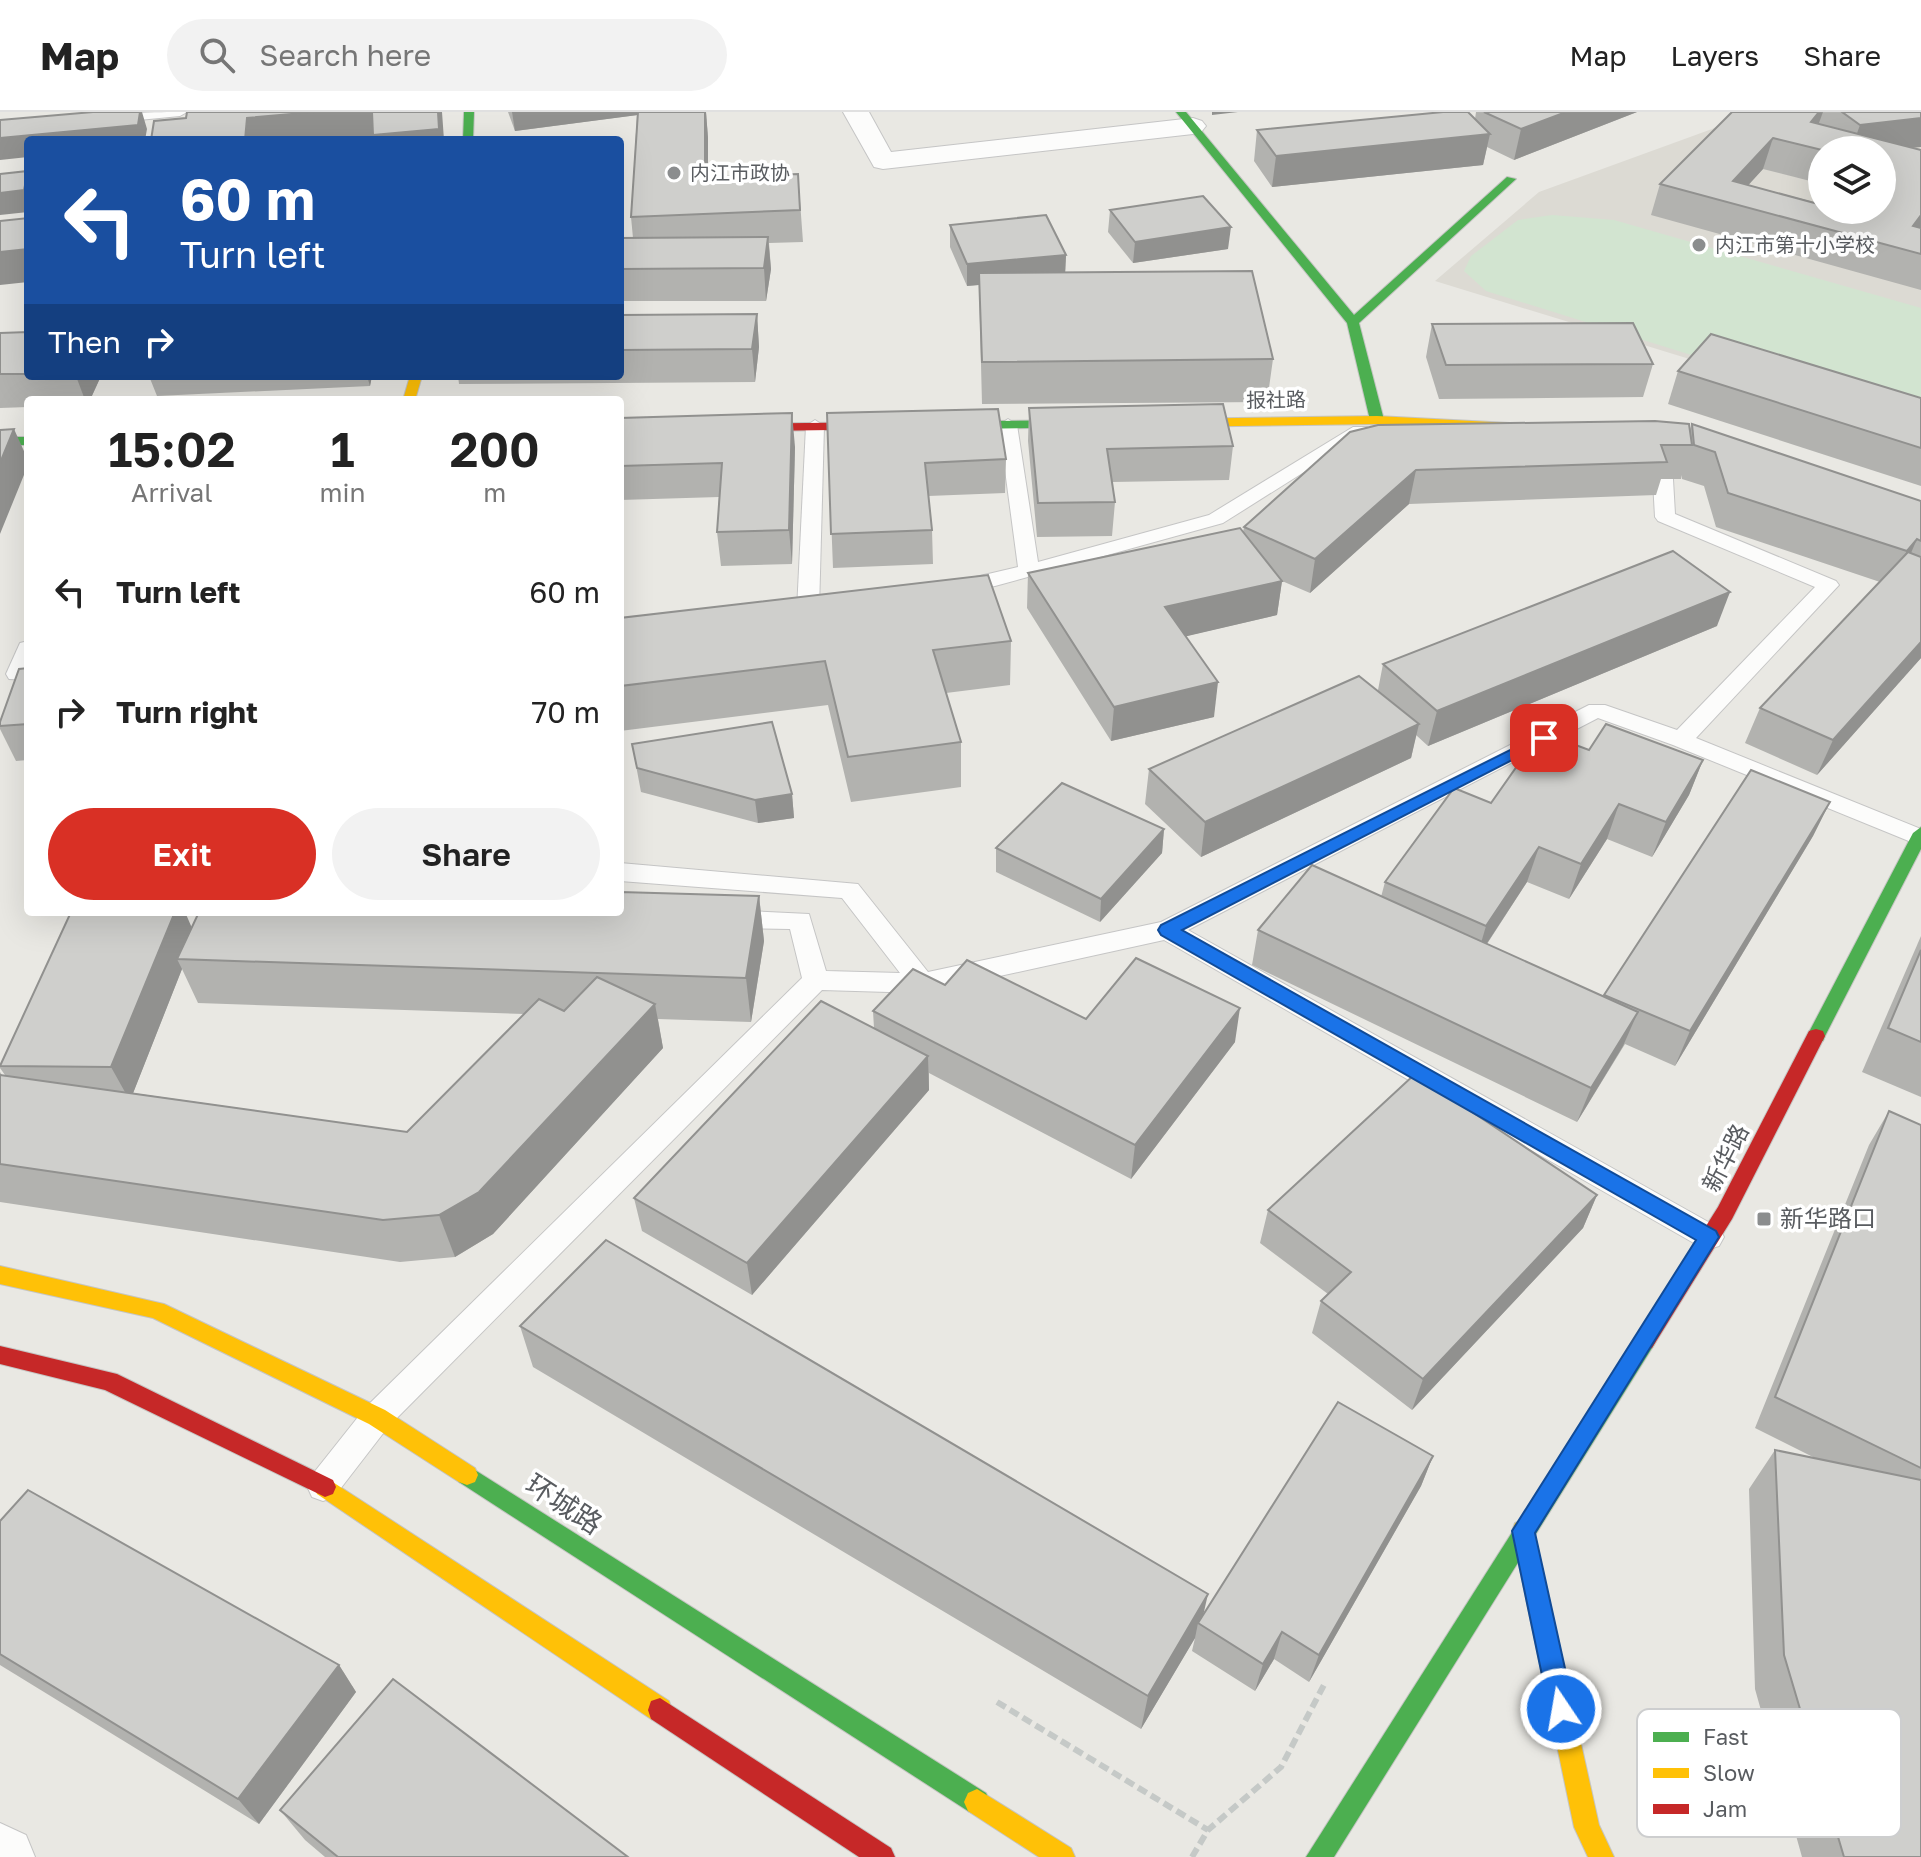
<!DOCTYPE html>
<meta charset="utf-8">
<style>
:root{--surface:#fff;--page:#f2f2f2;--text:#222;--muted:#767676;--line:#e0e0e0;--accent:#d93025}
body{margin:0;font-family:"Golos Text","Noto Sans SC",sans-serif;background:var(--page);color:var(--text);height:100vh;display:flex;flex-direction:column;font-size:30px;white-space:nowrap}
*{box-sizing:border-box;margin:0}
p{font-size:26px;color:var(--muted)}
.icon{flex:none;width:44px;height:44px;fill:none;stroke:currentColor;stroke-width:2;stroke-linecap:round;stroke-linejoin:round}
.map{position:relative;flex:1;overflow:hidden}
.drawer{position:absolute;left:24px;top:284px;width:600px;height:520px;display:flex;flex-direction:column;background:var(--surface);border-radius:8px;box-shadow:0 8px 32px #0002}
.drawer>*{flex:none}
.banner{position:absolute;left:24px;top:24px;width:600px;height:244px;border-radius:8px;box-shadow:0 8px 32px #0002;background:#1a4fa0;color:#fff;overflow:hidden}
.tools{position:absolute;left:1808px;top:24px;display:grid;gap:16px}
.tools a{display:grid;place-items:center;width:88px;height:88px;border-radius:50%;background:var(--surface);box-shadow:0 8px 32px #0002;font-size:40px}
.pin{position:absolute;display:grid;place-items:center;width:68px;height:68px;color:#fff;margin:-34px;border-radius:16px;box-shadow:0 4px 12px #0006}
.me{position:absolute;width:88px;margin:-44px;rotate:348deg;stroke-linejoin:round;filter:drop-shadow(0 0 6px #0008)}
.turn{display:flex;align-items:center;gap:28px;height:168px;padding:0 24px;font-size:36px}
.turn .icon{width:104px;height:104px;stroke-width:2.5}
.turn b{display:block;font-size:56px;line-height:68px}
.then{display:flex;align-items:center;height:76px;padding:0 24px;background:#0003;gap:16px;font-size:30px}
.eta{display:flex;justify-content:space-evenly;align-items:center;height:136px;text-align:center}
.eta b{font-size:48px;font-weight:600;line-height:56px}
.cta{display:flex;gap:16px;margin-top:auto;padding:16px 24px}
.cta a{flex:1;height:92px;border-radius:48px;background:var(--accent);color:#fff;font-size:32px;font-weight:600;line-height:92px;text-align:center}
.cta a+a{background:var(--page);color:var(--text)}
ul{padding:0;list-style:none}
li{display:flex;align-items:center;gap:24px;height:120px;padding:0 24px}
li div{flex:1}
li b{display:block;font-size:30px}
li em{font-style:normal}
header{display:flex;align-items:center;gap:48px;box-sizing:border-box;height:112px;padding:0 40px;background:var(--surface);border-bottom:2px solid var(--line)}
header strong{font-size:38px}
nav{display:flex;gap:44px;margin-inline-start:auto;font-size:28px}
.search{width:560px;height:72px;background:var(--page);display:flex;align-items:center;gap:20px;box-sizing:border-box;padding:0 28px;border-radius:44px;color:var(--muted);font-size:30px}
.map>svg:first-child{display:block}
.education{fill:#dcdad3;fill-rule:evenodd}
.green{fill:#d2e4d0}
.lines{fill:none;stroke-linecap:round;stroke-linejoin:round}
.lane-casing{stroke:#c5c5c5;stroke-width:2}
.street-casing{stroke:#c5c5c5;stroke-width:2}
.fast-casing{stroke:#c5c5c3;stroke-width:2}
.slow-casing{stroke:#c5c5c3;stroke-width:2}
.jam-casing{stroke:#c5c5c3;stroke-width:2}
.path{stroke:#c5c9c7;stroke-width:6;stroke-dasharray:10 5;stroke-linecap:butt}
.lane{fill:#fcfcfb;fill-rule:evenodd}
.street{fill:#fcfcfb;fill-rule:evenodd}
.fast{fill:#4caf50;fill-rule:evenodd}
.slow{fill:#ffc107;fill-rule:evenodd}
.jam{fill:#c62828;fill-rule:evenodd}
.wall{fill:#b2b2af;fill-rule:evenodd}
.shaded-wall{fill:#91918f}
.building{fill:#cfcfcc;stroke:#91918f;stroke-width:2;fill-rule:evenodd}
.route{fill:#1a73e8;stroke:#114b97;stroke-width:2}
.poi-dot{fill:#8b8d8e;stroke:#fff;stroke-width:3}
.labels{text-anchor:middle;stroke-width:7;stroke-linejoin:round;paint-order:stroke}
.far-poi-label{font-size:20px;fill:#595c60;stroke:#fff;text-anchor:start}
.far-street-label{font-size:20px;fill:#595c60;stroke:#fff}
.street-label{font-size:24px;fill:#595c60;stroke:#fff}
.poi-label{font-size:24px;fill:#595c60;stroke:#fff;text-anchor:start}
.near-street-label{font-size:28px;fill:#595c60;stroke:#fff}
.key{fill:#fff;stroke:#cdcecf;stroke-width:2}
.key-label{font-size:22px;fill:#595c60}
</style>
<header>
<strong>Map</strong>
<div class="search"><svg class="icon" aria-label="search" viewBox="0 0 24 24"><circle cx="10" cy="10" r="6"/><path d="M15 15l6 6"/></svg>Search here</div>
<nav><a>Map</a><a>Layers</a><a>Share</a></nav>
</header>
<div class="map">
<svg width="1921" height="1745" viewBox="0 0 1921 1745">
<rect width="100%" height="100%" fill="#e9e8e3"/>
<path class="education" d="M1745,0h176v318l-486,-149 104,-89 173,-63zM1822,38h60v60h-60z"/>
<path class="green" d="M1552,103l62,5 307,88v111l-34,-3 -401,-125 -22,-20 7,-15 47,-36z"/>
<g class="lines">
<g class="lane-casing">
<g id="lane">
<path d="M187,0l-7,4 -72,7 -8,-5c16,-6 67,-6 87,-6z"/>
<path d="M1008,307l9,6 21,137 171,-47 144,-88h14l2,4 -146,92 -228,63 -38,7 -7,-2 -3,-4 3,-4 68,-16 -19,-142z"/>
<path d="M815,308l9,6 -5,184 -11,6 -11,-6 9,-184z"/>
<path d="M1661,327l10,6 4,69 161,67 3,4 -143,153 225,91v17l-248,-101 -75,-27 -410,212 531,298 5,9 -5,9 -10,3 -10,-3 -535,-306 -242,53 -100,-3 -434,437 -54,70 -11,4 -11,-4 -5,-11 5,-11 54,-68 436,-429 -12,-49 -61,-1 -9,-3 -4,-6 4,-6 9,-3 80,4 17,57 74,2 -58,-75 -222,-17v-18l238,21 70,88 233,-50 428,-217h16l72,25 138,-143 -157,-66 -3,-4 -4,-72z"/>
<path d="M28,529v39l-19,-1 -3,-5 14,-31z"/>
</g>
</g>
<g class="street-casing">
<g id="street">
<path d="M843,0h26l22,40 302,-34 9,3 4,5 -4,5 -9,3 -310,35 -9,-2z"/>
<path d="M0,1711l26,12 9,22h-35z"/>
</g>
</g>
<g class="fast-casing">
<g id="fast">
<path d="M464,0h10l-1,28h-10z"/>
<path d="M1176,0h10l168,203 153,-138 9,2 -157,144 25,97 -2,3 -12,-3 -23,-97z"/>
<path d="M1087,308l5,1v6l-196,3 -7,-4 7,-4z"/>
<rect x="0" y="325" width="28" height="8"/>
<path d="M1921,715v22l-96,187 -2,5h-14l-2,-5 106,-203z"/>
<path d="M1645,1220l7,2 4,7 -4,7 -318,509h-28l332,-523z"/>
<path d="M467,1353l519,328 4,9 -4,9 -9,4 -9,-4 -509,-329 -3,-7 3,-7z"/>
</g>
</g>
<g class="slow-casing">
<g id="slow">
<path d="M410,264h12l-7,24h-12z"/>
<path d="M1377,304l133,7 7,4 -7,4 -133,-7 -210,3 -7,-4 7,-4z"/>
<path d="M0,1154l164,38 221,106 90,58 3,7 -3,7 -8,3 -8,-3 -90,-58 -216,-106 -153,-34z"/>
<path d="M325,1365l344,224 3,9 -3,9 -9,3 -9,-3 -334,-225 -3,-7 3,-7z"/>
<path d="M1523,1408l8,3 3,8 65,294 15,32h-26l-14,-30 -62,-296 3,-8z"/>
<path d="M977,1677l94,59 4,9h-36l-71,-46 -4,-9 4,-9z"/>
</g>
</g>
<g class="jam-casing">
<g id="jam">
<path d="M896,310l7,4 -2,3 -281,4v-8z"/>
<path d="M1816,917l7,2 2,5 -93,183 -80,129 -7,2 -7,-2 -4,-7 4,-7 80,-127 91,-176z"/>
<path d="M0,1234l117,28 216,106 3,7 -3,7 -8,3 -220,-107 -105,-26z"/>
<path d="M660,1586l231,150 4,9h-36l-208,-138 -3,-9 3,-9z"/>
</g>
</g>
<g class="path">
<path d="M997,1590l211,128"/>
<path d="M1192,1745l16,-27 73,-63 45,-86"/>
</g>
<use href="#lane" class="lane"/>
<use href="#street" class="street"/>
<use href="#fast" class="fast"/>
<use href="#slow" class="slow"/>
<use href="#jam" class="jam"/>
</g>
<g class="wall">
<path d="M508,0h198l2,26v39l90,-3 5,68 -34,1 2,26 -5,32h-146v-63h13l-2,-21 6,-102 -122,16z"/>
<path d="M1476,0h161l-123,48 -27,-13 -4,18 -211,22 -18,-26 3,-31 218,-11z"/>
<path d="M1732,0h189l-8,36 8,2v140l-270,-75 9,-31zM1822,38h60v60h-37l-97,-25 15,-16 59,15z"/>
<path d="M1110,98l118,39 -95,14 -25,-31z"/>
<path d="M950,113l116,30 -1,17 208,87 -6,43 -285,2 -3,-119 -12,1 -17,-39z"/>
<path d="M757,202l2,33 -4,35 -296,2 -1,-8h162v-61z"/>
<path d="M1432,212l221,40 -10,33 -204,2 -13,-42z"/>
<path d="M28,220v44h73l-11,24h-62v7l-28,1v-75z"/>
<path d="M1678,259l243,27v88l-253,-82z"/>
<path d="M149,264h223l-2,10 -213,10z"/>
<path d="M1029,296l204,38 -4,34 -117,2 3,20 -3,34 -75,1 -9,-96z"/>
<path d="M827,301l179,46 -1,34 -77,3 4,34 1,34 -100,4z"/>
<path d="M620,306l175,29 -3,117 -71,2 -4,-34 2,-35 -99,3z"/>
<path d="M1692,312l229,77v157l-104,117 -72,-32 15,-35 120,-126 -164,-55 -12,-41 -22,-7v-4l-1,4h-20l-5,16 -247,9 -99,89 -28,-12 -5,34 -91,21 28,81 -103,24 -84,-133 1,-35 215,-41 1,-5 106,-95 340,-3z"/>
<path d="M620,506l391,23 -1,44 -64,8 15,49v45l-110,15 -23,-97 -208,26z"/>
<path d="M1717,514l-289,120 -12,-11 -5,23 -210,99 -56,-53 4,-35 229,-79 5,-26z"/>
<path d="M28,556v92l-12,1 -16,-32v-7z"/>
<path d="M632,632l160,50 2,24 -36,5 -117,-31z"/>
<path d="M1589,638l114,10 -14,35 -37,62 -45,-18 -38,60 -42,-17 -40,62 117,53v-2l226,-193 -17,34 -138,230 -50,-22 -48,78 -325,-157 6,-35 123,-33 4,-15 106,-79z"/>
<path d="M1164,717l-2,24 -62,69 -104,-50v-24z"/>
<path d="M759,784l5,45 -13,81 -93,-3 5,29 -170,186 -38,23 -55,5 -400,-60v-130l2,3h3l-5,-7v-4l192,-137zM182,857l16,34 326,11 -117,118 -274,-39z"/>
<path d="M1921,824v161l-59,-25z"/>
<path d="M945,873l141,34 149,23 -104,137 -202,-106v17l-177,205 -110,-64 -8,-33 240,-170 -1,-17z"/>
<path d="M1889,999l32,14v732h-119l-47,-168 -6,-200 26,-39 40,8 -60,-30 114,-283z"/>
<path d="M1597,1083l-14,33 -171,182 -100,-77 9,-32 7,-7 -68,-51 8,-33z"/>
<path d="M520,1214l683,290 230,-160 -12,30 -112,196 -35,-23 -19,32 -63,-40 3,-13 -54,91 -608,-362z"/>
<path d="M0,1409l339,144 17,27 -97,132 -259,-159z"/>
<path d="M280,1698l348,47h-303l-20,-17z"/>
</g>
<g class="shaded-wall">
<path d="M140,0h2l5,17 -2,11h-117v17l-28,3v-22z"/>
<path d="M314,0h128l2,28h-70l-1,-2 -25,2h-103l2,-22z"/>
<path d="M512,0h149l-146,19z"/>
<path d="M706,0l2,26v71l-3,-32z"/>
<path d="M1212,0h26l-26,3z"/>
<path d="M1566,0h71l-123,48 7,-31z"/>
<path d="M1819,0h4l-7,19 -5,-9z"/>
<path d="M1921,6v29l-39,4 -31,-1 9,-25z"/>
<path d="M1490,22l-7,31 -211,22 4,-31z"/>
<path d="M1773,26l-10,31 -31,34 1,-22z"/>
<path d="M28,59v41l-28,3v-22z"/>
<path d="M1921,103v15l-8,-4z"/>
<path d="M1231,115l-3,22 -95,14 2,-21z"/>
<path d="M768,125l3,32 -5,32 -2,-33z"/>
<path d="M28,137v33l-28,3v-33z"/>
<path d="M1066,143l-1,22 -98,9v-22z"/>
<path d="M757,202l2,33 -4,35 -3,-33z"/>
<path d="M76,264h25l-11,24h-5z"/>
<path d="M367,264h5l-2,10z"/>
<path d="M792,301l3,34 -3,117 -3,-34z"/>
<path d="M14,317l14,31v5l-28,69v-71z"/>
<path d="M1416,358l-7,34 -99,89 5,-34z"/>
<path d="M1917,427l-15,35 -11,11 16,-34z"/>
<path d="M1282,469l-5,34 -115,27 3,-35z"/>
<path d="M1730,480l-13,34 -289,120 9,-35z"/>
<path d="M1921,530v16l-104,117 16,-35z"/>
<path d="M1218,570l-4,35 -103,24 3,-34z"/>
<path d="M1419,612l-8,34 -210,99 4,-35z"/>
<path d="M1703,648l-14,35 -37,62 14,-35z"/>
<path d="M792,682l2,24 -36,5 -3,-23z"/>
<path d="M1830,690l-17,34 -138,230 15,-35z"/>
<path d="M1619,692l-12,35 -38,60 12,-35z"/>
<path d="M1164,717l-2,24 -62,69 1,-23z"/>
<path d="M1539,735l-12,35 -51,78 10,-34z"/>
<path d="M759,784l5,45 -13,81 -5,-44z"/>
<path d="M175,800h10l10,23 -18,24 5,10 -52,132 -19,-34z"/>
<path d="M655,892l8,44 -170,186 -38,23 -16,-42z"/>
<path d="M1240,896l-5,34 -104,137 4,-34z"/>
<path d="M1638,900l-15,34 -46,76 14,-34z"/>
<path d="M928,944l1,34 -177,205 -5,-32z"/>
<path d="M1597,1083l-14,33 -171,182 11,-31z"/>
<path d="M1433,1344l-12,30 -112,196 10,-27z"/>
<path d="M1208,1482l-7,31 -3,-2 -3,15 -54,91 7,-33z"/>
<path d="M1282,1520l-8,27 -19,32 8,-27z"/>
<path d="M339,1553l17,27 -97,132 -21,-25z"/>
</g>
<g class="building">
<path d="M93,0h47l-2,13 -138,13v-18z"/>
<path d="M187,0h127l-67,6 -2,22h-94l3,-19 32,-3z"/>
<path d="M372,0h66l1,17 -66,6z"/>
<path d="M638,0h67v65l93,-3 2,36 -169,7z"/>
<path d="M1443,0h25l22,22 -214,22 -19,-26z"/>
<path d="M1484,0h82l-45,17z"/>
<path d="M1732,0h87l-8,10 110,28v65l-8,11 8,2v26l-261,-70zM1773,26l49,12h60v60h-60v-5l-89,-24z"/>
<path d="M1842,0h79v6l-61,7z"/>
<path d="M126,26l-1,2h-21z"/>
<path d="M28,59l-4,19 -24,3v-19z"/>
<path d="M1203,84l28,31 -96,15 -25,-32z"/>
<path d="M1046,103l20,40 -99,9 -17,-39z"/>
<path d="M28,106v31l-28,3v-31z"/>
<path d="M768,125l-4,31 -144,1v-31z"/>
<path d="M1252,159l21,88 -291,3 -3,-89z"/>
<path d="M757,202l-5,35 -132,1v-35z"/>
<path d="M1633,211l20,41 -207,1 -14,-41z"/>
<path d="M28,220v42h-28v-41z"/>
<path d="M1711,222l210,64v50l-243,-77z"/>
<path d="M1223,292l10,42 -126,3 8,53 -77,1 -9,-95z"/>
<path d="M998,297l8,50 -81,4 7,67 -101,4 -4,-121z"/>
<path d="M792,301l-3,117 -72,2 5,-69 -102,3v-48z"/>
<path d="M1655,309l34,3 3,21h-31l6,17 -251,8 -101,89 -71,-32 106,-95 28,-7z"/>
<path d="M1692,312l229,77v40l-4,-2 -10,12 -179,-58 -13,-41 -21,-7z"/>
<path d="M14,317l-14,34v-33z"/>
<path d="M1240,416l42,53 -117,26 53,75 -104,25 -86,-134z"/>
<path d="M1673,439l57,41 -293,119 -54,-47z"/>
<path d="M1908,440l13,5v85l-88,98 -73,-32z"/>
<path d="M988,463l23,66 -78,9 28,92 -113,15 -23,-96 -205,25v-68z"/>
<path d="M28,556v56l-28,2v-4l19,-53z"/>
<path d="M1359,564l60,48 -214,98 -56,-53z"/>
<path d="M772,610l20,72 -37,6 -118,-32 -5,-24z"/>
<path d="M1606,612l97,36 -37,62 -47,-18 -38,60 -42,-17 -53,79 -101,-44 69,-94 37,15 50,-71 48,18z"/>
<path d="M1751,658l79,32 -140,229 -86,-36z"/>
<path d="M1062,671l102,46 -63,70 -105,-51z"/>
<path d="M1312,753l326,147 -47,76 -333,-158z"/>
<path d="M620,780l139,4 -13,82 -569,-19 22,-47h421z"/>
<path d="M71,800h104l-64,155 -111,-1z"/>
<path d="M1921,838v92l-33,-14z"/>
<path d="M1136,846l104,50 -105,137 -262,-134 40,-42 32,16 22,-25 119,59z"/>
<path d="M597,865l58,27 -176,188 -40,23 -56,5 -383,-56v-89l407,57 132,-133 25,12z"/>
<path d="M821,889l107,55 -181,207 -113,-65z"/>
<path d="M1415,962l182,121 -174,184 -102,-78 30,-29 -83,-62z"/>
<path d="M1889,999l32,14v343l-146,-71z"/>
<path d="M606,1128l602,354 -60,102 -628,-370z"/>
<path d="M1338,1290l95,54 -114,199 -37,-23 -19,32 -65,-41z"/>
<path d="M1775,1338l146,30v377h-77l-60,-202z"/>
<path d="M28,1378l311,175 -101,134 -238,-145v-133z"/>
<path d="M393,1567l235,178h-290l-58,-47z"/>
</g>
<path class="route" d="M1544,621l8,5 -3,3 -367,189 534,301 3,6 -184,296 39,176 -4,9 -9,3 -9,-3 -3,-9 -37,-178 184,-291 -535,-305 -3,-5 3,-5z"/>
<g class="poi-dot">
<circle cx="674" cy="61" r="8"/>
<circle cx="1699" cy="133" r="8"/>
<rect x="1756" y="1099" width="16" height="16" rx="4"/>
</g>
<g class="labels">
<g class="far-poi-label">
<text x="690" y="68">内江市政协</text>
<text x="1715" y="140">内江市第十小学校</text>
</g>
<g class="far-street-label">
<text transform="translate(1276 288) rotate(-1)" y="7">报社路</text>
</g>
<g class="street-label">
<text transform="translate(1726 1046) rotate(-63)" y="8">新华路</text>
</g>
<g class="poi-label">
<text x="1780" y="1115">新华路口</text>
</g>
<g class="near-street-label">
<text transform="translate(564 1392) rotate(33)" y="10">环城路</text>
</g>
</g>
<rect x="1637" y="1597" width="264" height="128" rx="12" class="key"/>
<rect x="1653" y="1620" width="36" height="10" fill="#4caf50"/>
<rect x="1653" y="1656" width="36" height="10" fill="#ffc107"/>
<rect x="1653" y="1692" width="36" height="10" fill="#c62828"/>
<g class="key-label">
<text x="1703" y="1633">Fast</text>
<text x="1703" y="1669">Slow</text>
<text x="1703" y="1705">Jam</text>
</g>
</svg>
<div class="tools">
<a><svg class="icon" aria-label="layers" viewBox="0 0 24 24"><path d="M12 4l9 5-9 5-9-5zM3 14l9 5 9-5"/></svg></a>
</div>
<div class="pin" style="left:1544px;top:626px;background:#d93025"><svg class="icon" aria-label="arrive" viewBox="0 0 24 24"><path d="M6 21V4h12l-3 4 3 4H6"/></svg></div>
<svg class="me" style="left:1561px;top:1597px" viewBox="-20 -20 40 40"><circle r="17" fill="#1a73e8" stroke="#fff" stroke-width="3"/><path d="M0-11L8 9 0 5-8 9z" fill="#fff"/></svg>
<div class="banner">
<div class="turn"><svg class="icon" aria-label="left" viewBox="0 0 24 24"><path d="M17 20v-9H6M10 6l-5 5 5 5"/></svg><div><b>60 m</b>Turn left</div></div>
<div class="then">Then<svg class="icon" aria-label="right" viewBox="0 0 24 24"><path d="M7 20v-9h11M14 6l5 5-5 5"/></svg></div>
</div>
<section class="drawer">
<div class="eta">
<div><b>15:02</b><p>Arrival</p></div>
<div><b>1</b><p>min</p></div>
<div><b>200</b><p>m</p></div>
</div>
<ul>
<li><svg class="icon" aria-label="left" viewBox="0 0 24 24"><path d="M17 20v-9H6M10 6l-5 5 5 5"/></svg><div><b>Turn left</b></div><em>60 m</em></li>
<li><svg class="icon" aria-label="right" viewBox="0 0 24 24"><path d="M7 20v-9h11M14 6l5 5-5 5"/></svg><div><b>Turn right</b></div><em>70 m</em></li>
</ul>
<div class="cta"><a>Exit</a><a>Share</a></div>
</section>
</div>
